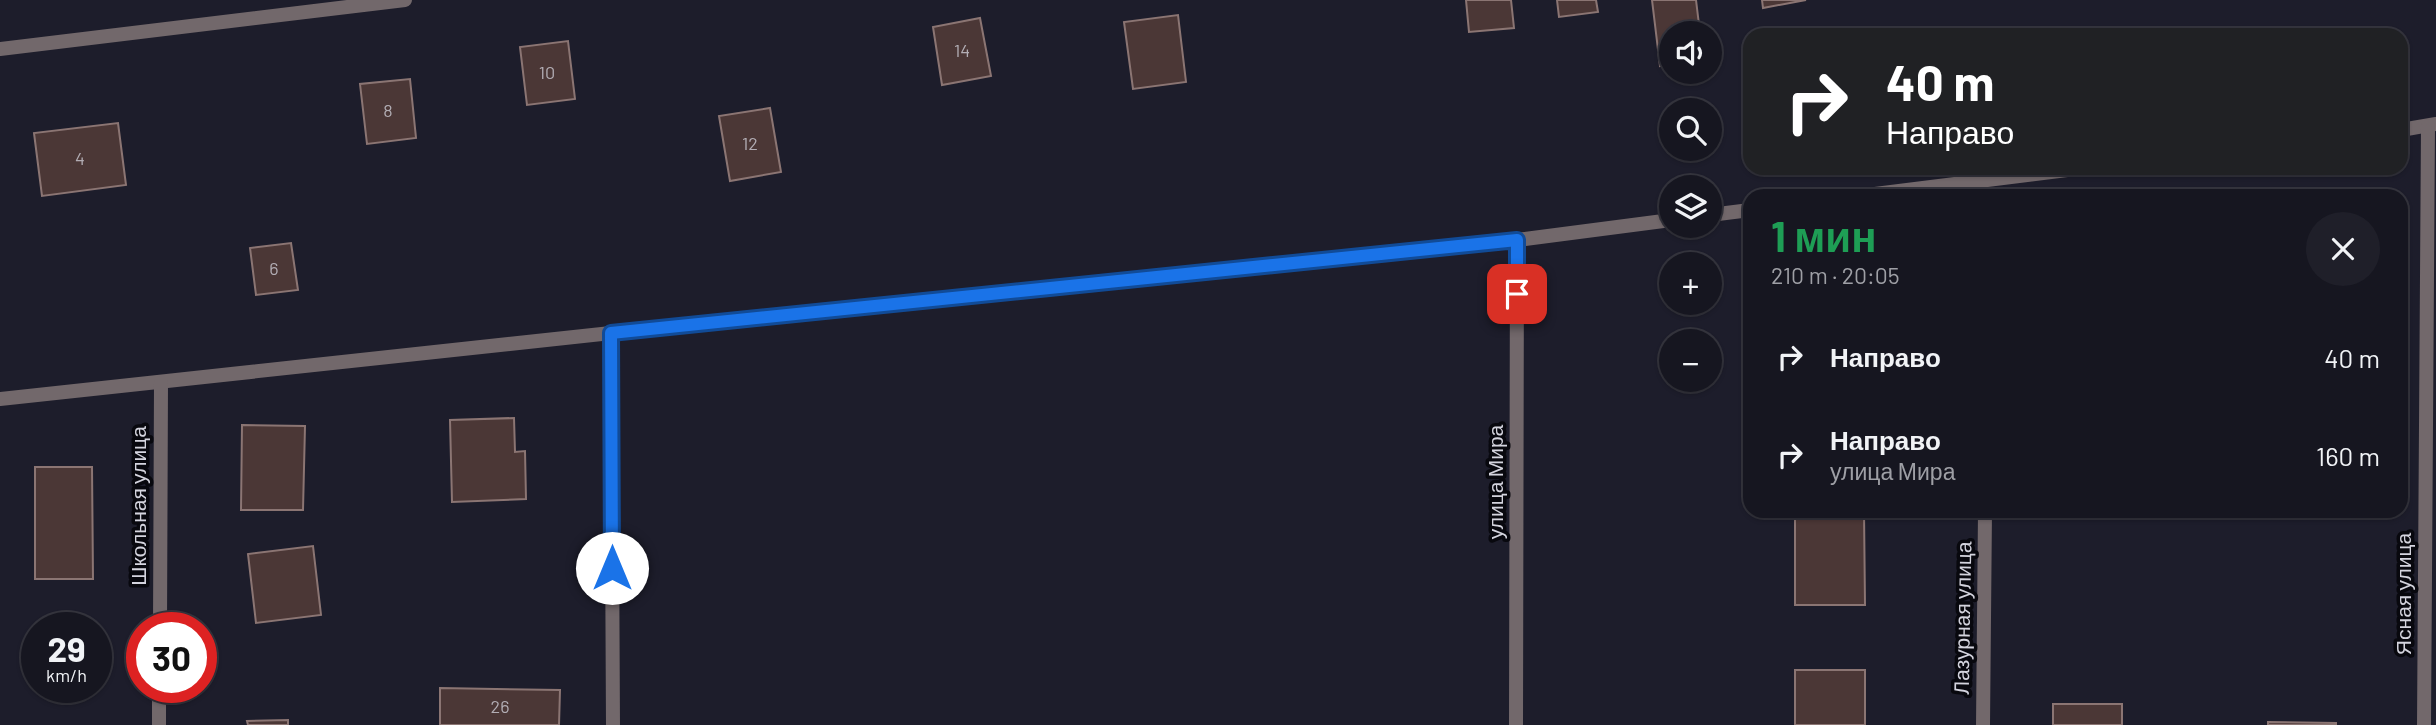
<!DOCTYPE html>
<html lang="ru">
<meta charset="utf-8">
<style>
:root{--surface:#161620;--page:#1f1f29;--text:#f1f3f6;--muted:#9e9fa5;--line:#35353e}
body{margin:0;font-family:Barlow,sans-serif;background:var(--page);color:var(--text);height:100vh;display:flex;flex-direction:column;font-size:26px;white-space:nowrap}
*{box-sizing:border-box;margin:0}
p{font-size:23px;color:var(--muted)}
.icon{flex:none;width:38px;height:38px;fill:none;stroke:currentColor;stroke-width:2;stroke-linecap:round;stroke-linejoin:round}
.map{position:relative;flex:1;overflow:hidden}
.sheet{position:absolute;left:1743px;top:189px;width:665px;height:329px;display:flex;flex-direction:column;background:var(--surface);border-radius:21px;box-shadow:0 2px 5px #0004,0 0 0 2px var(--line)}
.sheet>*{flex:none}
.hud{position:absolute;left:1743px;top:28px;width:665px;height:147px;border-radius:21px;box-shadow:0 2px 5px #0004,0 0 0 2px var(--line);background:#202124;color:#fff;overflow:hidden}
.buttons{position:absolute;left:1659px;top:21px;display:grid;gap:14px}
.buttons a{display:grid;place-items:center;width:63px;height:63px;border-radius:50%;background:var(--surface);box-shadow:0 2px 5px #0004,0 0 0 2px var(--line);font-size:35px}
.speed{position:absolute;left:21px;top:612px;display:flex;gap:14px;font-size:35px;font-weight:700;text-align:center}
.speed>*{display:grid;place-content:center;width:91px;height:91px;border-radius:50%;background:var(--surface);box-shadow:0 2px 5px #0004,0 0 0 2px var(--line);line-height:1}
.speed small{font-size:18px;font-weight:400}
.speed .limit{border:10px solid #d22;background:#fff;color:#111}
.pin{position:absolute;display:grid;place-items:center;width:60px;height:60px;color:#fff;margin:-30px;border-radius:14px;box-shadow:0 4px 10px #0006}
.me{position:absolute;width:77px;margin:-38px;rotate:0deg;stroke-linejoin:round;filter:drop-shadow(0 0 5px #0008)}
.turn{display:flex;align-items:center;gap:24px;height:147px;padding:0 28px;font-size:32px}
.turn .icon{width:91px;height:91px;stroke-width:2.5}
.turn b{display:block;font-size:49px;line-height:60px}
.round{display:grid;place-items:center;flex:none;width:74px;height:74px;border-radius:37px;background:var(--page)}
.summary{display:flex;align-items:center;justify-content:space-between;height:119px;padding:0 28px}
h1{font-size:42px;font-weight:700;line-height:52px;color:#1e9e55}
ul{padding:0;list-style:none}
li{display:flex;align-items:center;gap:21px;height:98px;padding:0 28px}
li div{flex:1}
li b{display:block;font-size:26px}
li em{font-style:normal}
.map>svg:first-child{display:block}
.building{fill:#4b3736;stroke:#8b7573;stroke-width:2}
.lines{fill:none;stroke-linecap:round;stroke-linejoin:round}
.street{stroke:#72686b;stroke-width:14}
.route-casing{stroke:#114b97;stroke-width:18}
.route{stroke:#1a73e8;stroke-width:12}
.labels{text-anchor:middle;stroke-width:7;stroke-linejoin:round;paint-order:stroke}
.number-label{font-size:18px;fill:#b2adb4}
.street-label{font-size:21px;fill:#d4d4de;stroke:#08080e}
</style>
<div class="map">
<svg width="2436" height="725" viewBox="0 0 2436 725">
<rect width="100%" height="100%" fill="#1d1d2b"/>
<g class="building">
<path d="M1466,0h45l3,28 -45,4z"/>
<path d="M1557,0h39l2,12 -39,5z"/>
<path d="M1652,0h44l4,33h-29v31l-11,2z"/>
<path d="M1762,0h44l-43,8z"/>
<path d="M1178,15l8,67 -53,7 -9,-67z"/>
<path d="M980,18l11,58 -49,9 -9,-58z"/>
<path d="M568,41l7,58 -48,6 -7,-58z"/>
<path d="M410,79l6,59 -49,6 -7,-60z"/>
<path d="M770,108l11,64 -51,9 -11,-65z"/>
<path d="M118,123l8,62 -84,11 -8,-63z"/>
<path d="M291,243l7,47 -42,5 -6,-47z"/>
<path d="M514,418l1,34 10,-1 1,48 -74,3 -2,-82z"/>
<path d="M242,425l63,1 -2,84h-62z"/>
<path d="M35,467h57l1,112h-58z"/>
<path d="M1795,511h69l1,94h-70z"/>
<path d="M313,546l8,69 -65,8 -8,-69z"/>
<rect x="1795" y="670" width="70" height="55"/>
<path d="M440,688l120,2 -1,35h-119z"/>
<rect x="2053" y="704" width="69" height="21"/>
<path d="M288,720v5h-40l-1,-4z"/>
<path d="M2268,722l68,1v2h-68z"/>
</g>
<g class="lines">
<g class="street">
<path d="M0,49l405,-49"/>
<path d="M2401,130l35,-6"/>
<path d="M1859,196l224,-28"/>
<path d="M1710,215l40,-5"/>
<path d="M611,333l2,392"/>
<path d="M0,399l611,-66 906,-93 154,-20"/>
<path d="M160,628l1,-245"/>
<path d="M159,725v-37"/>
<path d="M1516,725l1,-485"/>
<path d="M1983,725l2,-214"/>
<path d="M2424,725l4,-599"/>
</g>
</g>
<g class="lines">
<g class="route-casing">
<path id="route" d="M612,568l-1,-235 906,-93v54"/>
</g>
<use href="#route" class="route"/>
</g>
<g class="labels">
<g class="number-label">
<text x="962" y="57">14</text>
<text x="547" y="79">10</text>
<text x="388" y="117">8</text>
<text x="750" y="150">12</text>
<text x="80" y="165">4</text>
<text x="274" y="275">6</text>
<text x="500" y="713">26</text>
</g>
<g class="street-label">
<text transform="translate(1496 482) rotate(-90)" y="7">улица Мира</text>
<text transform="translate(139 506) rotate(-90)" y="7">Школьная улица</text>
<text transform="translate(2404 594) rotate(-90)" y="7">Ясная улица</text>
<text transform="translate(1963 618) rotate(-89)" y="7">Лазурная улица</text>
</g>
</g>
</svg>
<div class="buttons">
<a><svg class="icon" aria-label="sound" viewBox="0 0 24 24"><path d="M4 9h4l5-4v14l-5-4H4zM17 9q2 3 0 6"/></svg></a>
<a><svg class="icon" aria-label="search" viewBox="0 0 24 24"><circle cx="10" cy="10" r="6"/><path d="M15 15l6 6"/></svg></a>
<a><svg class="icon" aria-label="layers" viewBox="0 0 24 24"><path d="M12 4l9 5-9 5-9-5zM3 14l9 5 9-5"/></svg></a>
<a>+</a>
<a>−</a>
</div>
<div class="speed"><div>29<small>km/h</small></div><div class="limit">30</div></div>
<div class="pin" style="left:1517px;top:294px;background:#d93025"><svg class="icon" aria-label="arrive" viewBox="0 0 24 24"><path d="M6 21V4h12l-3 4 3 4H6"/></svg></div>
<svg class="me" style="left:612px;top:568px" viewBox="-20 -20 40 40"><circle r="19" fill="#fff"/><path d="M0-13L10 11 0 6-10 11z" fill="#1a73e8"/></svg>
<div class="hud">
<div class="turn"><svg class="icon" aria-label="right" viewBox="0 0 24 24"><path d="M7 20v-9h11M14 6l5 5-5 5"/></svg><div><b>40 m</b>Направо</div></div>
</div>
<section class="sheet">
<div class="summary"><div><h1>1 мин</h1><p>210 m · 20:05</p></div><a class="round"><svg class="icon" aria-label="close" viewBox="0 0 24 24"><path d="M6 6l12 12M18 6L6 18"/></svg></a></div>
<ul>
<li><svg class="icon" aria-label="right" viewBox="0 0 24 24"><path d="M7 20v-9h11M14 6l5 5-5 5"/></svg><div><b>Направо</b></div><em>40 m</em></li>
<li><svg class="icon" aria-label="right" viewBox="0 0 24 24"><path d="M7 20v-9h11M14 6l5 5-5 5"/></svg><div><b>Направо</b><p>улица Мира</p></div><em>160 m</em></li>
</ul>
</section>
</div>
